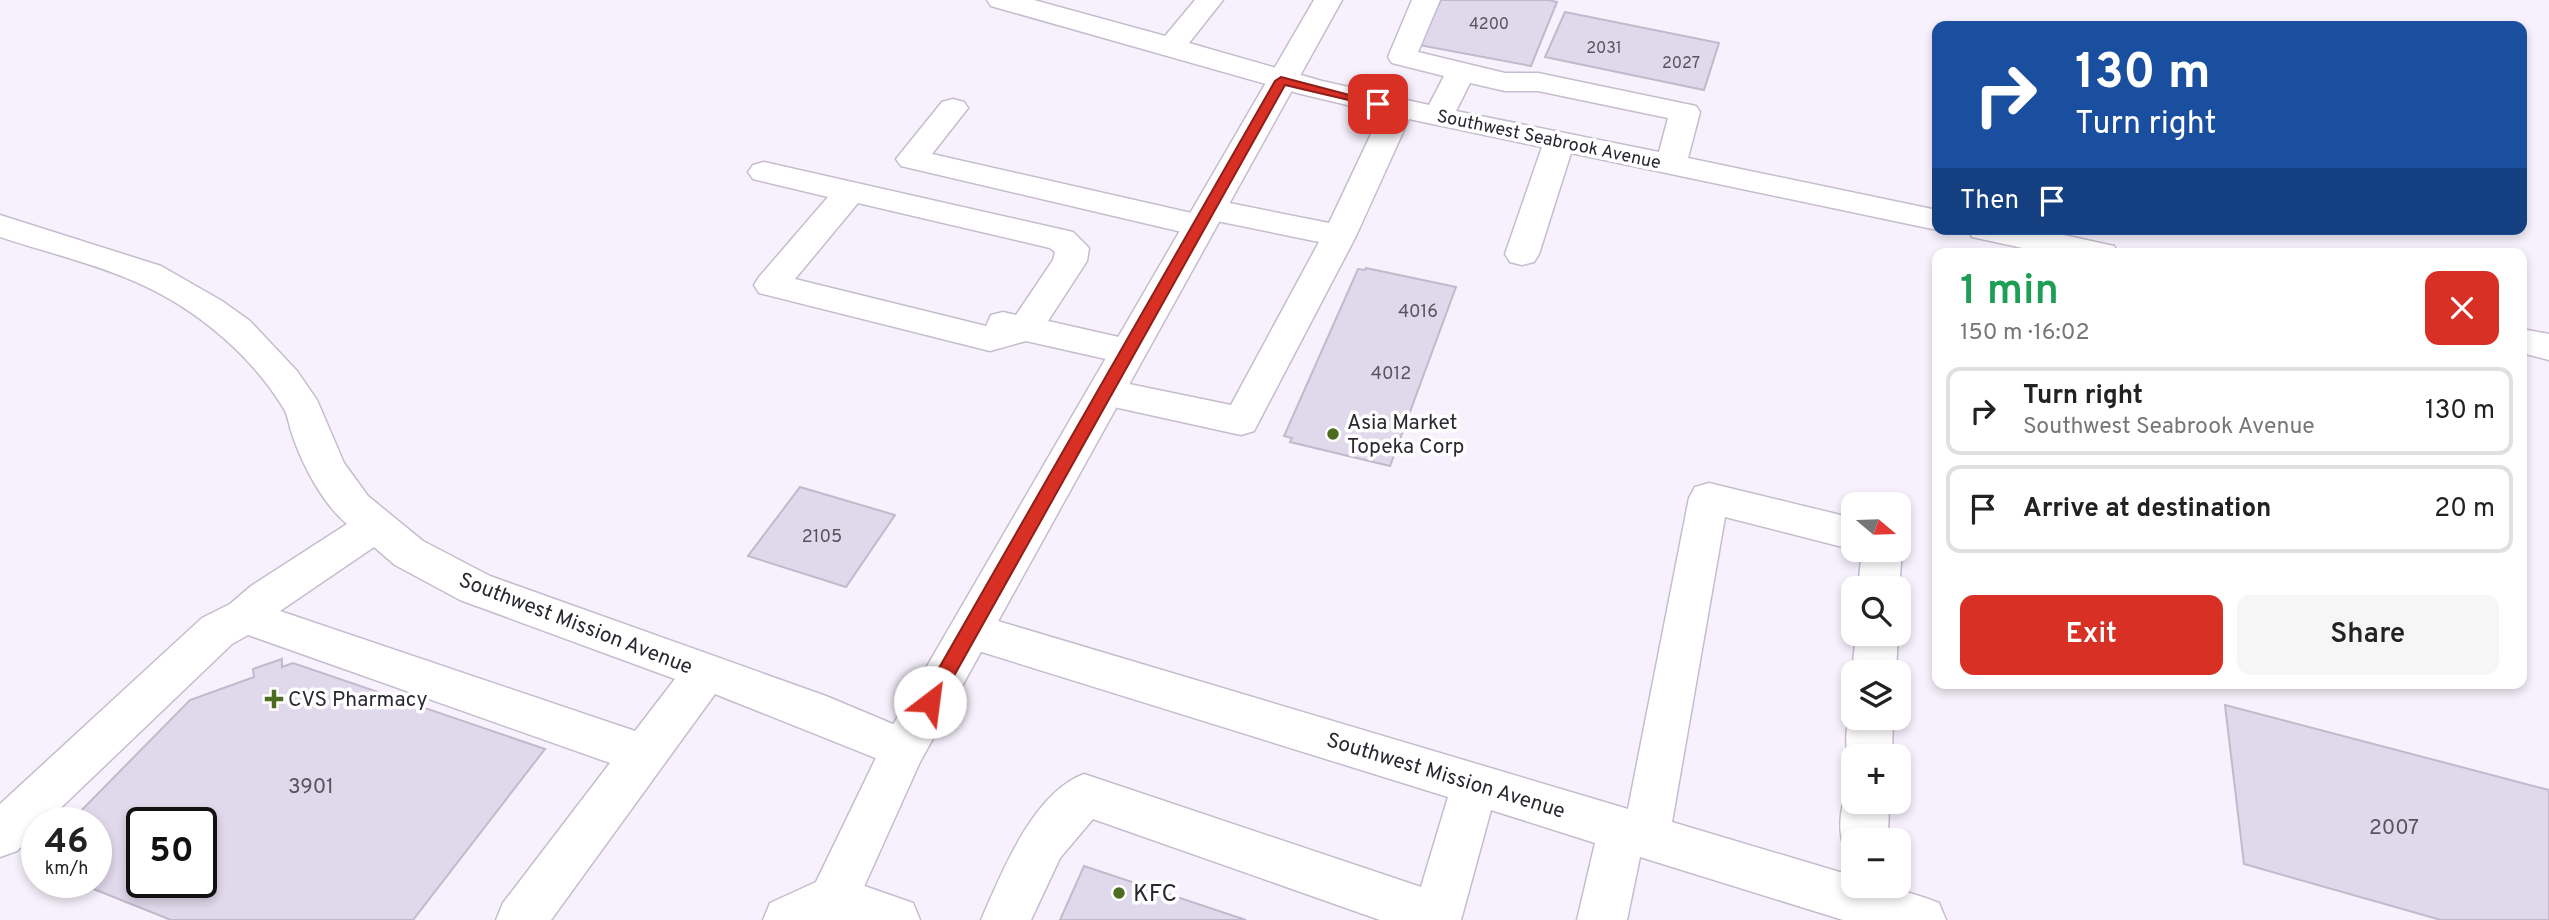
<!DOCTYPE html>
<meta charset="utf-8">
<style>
:root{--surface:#fff;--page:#f6f6f6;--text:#222;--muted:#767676;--line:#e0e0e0;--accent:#d93025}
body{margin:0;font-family:Overpass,sans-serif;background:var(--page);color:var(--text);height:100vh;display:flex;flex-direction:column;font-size:26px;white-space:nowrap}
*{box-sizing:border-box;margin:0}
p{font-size:23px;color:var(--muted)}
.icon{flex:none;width:38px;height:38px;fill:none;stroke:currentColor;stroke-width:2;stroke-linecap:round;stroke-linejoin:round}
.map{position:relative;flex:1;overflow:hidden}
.drawer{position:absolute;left:1932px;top:248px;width:595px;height:441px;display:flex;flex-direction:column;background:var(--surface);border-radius:14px;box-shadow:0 4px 10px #0003}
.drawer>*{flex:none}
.guide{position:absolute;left:1932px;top:21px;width:595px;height:214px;border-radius:14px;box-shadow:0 4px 10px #0003;background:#1a4fa0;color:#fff;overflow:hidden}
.needle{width:46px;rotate:109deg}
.tools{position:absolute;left:1841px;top:492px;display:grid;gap:14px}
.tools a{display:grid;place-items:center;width:70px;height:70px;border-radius:14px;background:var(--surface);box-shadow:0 4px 10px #0003;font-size:35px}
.speed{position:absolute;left:21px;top:807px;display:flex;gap:14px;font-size:35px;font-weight:700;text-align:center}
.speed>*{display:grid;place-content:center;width:91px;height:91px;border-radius:50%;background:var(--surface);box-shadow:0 4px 10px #0003;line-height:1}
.speed small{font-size:18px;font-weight:400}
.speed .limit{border:4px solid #111;border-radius:10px;background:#fff;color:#111}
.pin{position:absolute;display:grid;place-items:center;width:60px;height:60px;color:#fff;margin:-30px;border-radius:14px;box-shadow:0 4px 10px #0006}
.me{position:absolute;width:77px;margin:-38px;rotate:30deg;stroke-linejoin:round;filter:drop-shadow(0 0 5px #0008)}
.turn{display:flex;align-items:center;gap:24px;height:147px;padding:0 28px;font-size:32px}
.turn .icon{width:91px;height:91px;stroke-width:2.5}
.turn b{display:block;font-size:49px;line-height:60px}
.then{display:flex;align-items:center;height:66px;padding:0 28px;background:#0003;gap:14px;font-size:26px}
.round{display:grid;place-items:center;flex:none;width:74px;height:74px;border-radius:14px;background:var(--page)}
.headline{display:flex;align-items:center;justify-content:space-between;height:119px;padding:0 28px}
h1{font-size:42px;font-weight:600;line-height:52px;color:#1e9e55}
.button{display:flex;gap:14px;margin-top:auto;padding:14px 28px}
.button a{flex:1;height:80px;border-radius:14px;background:var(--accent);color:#fff;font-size:28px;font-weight:600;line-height:80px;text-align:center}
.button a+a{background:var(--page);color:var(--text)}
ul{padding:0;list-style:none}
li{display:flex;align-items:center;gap:21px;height:88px;margin:0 14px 10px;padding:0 14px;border:4px solid var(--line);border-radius:14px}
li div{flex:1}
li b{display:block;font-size:26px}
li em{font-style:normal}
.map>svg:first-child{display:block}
.building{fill:#e0d8eb;stroke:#c2b9cc;stroke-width:2;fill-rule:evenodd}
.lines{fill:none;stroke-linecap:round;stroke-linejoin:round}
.minor-casing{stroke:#c5bdcf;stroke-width:3}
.major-casing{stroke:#c5bdcf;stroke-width:3}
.minor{fill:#fff;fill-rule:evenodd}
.major{fill:#fff;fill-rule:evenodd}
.route{fill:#d93025;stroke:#8d1f18;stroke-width:2}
.poi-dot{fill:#4d6c21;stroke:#fff;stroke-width:2.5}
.labels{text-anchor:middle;stroke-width:7;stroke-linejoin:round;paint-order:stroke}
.far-number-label{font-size:16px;fill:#58535e}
.far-street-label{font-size:18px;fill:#2b272f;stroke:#fff}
.number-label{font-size:18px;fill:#58535e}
.poi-label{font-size:21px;fill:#2b272f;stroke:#fff;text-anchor:start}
.street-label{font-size:21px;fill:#2b272f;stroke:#fff}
.near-number-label{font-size:21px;fill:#58535e}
.near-poi-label{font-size:24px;fill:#2b272f;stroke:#fff;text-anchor:start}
</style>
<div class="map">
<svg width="2549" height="920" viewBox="0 0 2549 920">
<rect width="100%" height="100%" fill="#f6f1fc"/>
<g class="building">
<path d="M1441,0h107l9,2 -26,64 -112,-21z"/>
<path d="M1565,12l154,31 -15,47 -159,-33z"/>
<path d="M1366,268l90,19 -66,179 -100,-24 2,-4 -8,-2 74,-167 7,1z"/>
<path d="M800,487l95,28 -49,72 -98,-31z"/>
<path d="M282,659v8l11,-4 252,86 -132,171h-242l-95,-38h20v-60h-26l120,-122 64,-23 -1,-8zM142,822h59v60h-59z"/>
<path d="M2225,705l324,85v130h-108l-197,-56z"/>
<path d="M1084,866l162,54h-186z"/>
</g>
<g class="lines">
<g class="minor-casing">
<g id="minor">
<path d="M987,0h47l131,36 30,-36h28l-34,43 133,38 107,24 15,-29 -52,-13 -4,-6 24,-57h28l-22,52 87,21h33l158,33 4,6 -12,46 249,52v19h5l-5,1 -366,-77 -32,101 -5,8 -12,3 -12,-3 -5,-8 37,-107 -133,-28 -53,117 -102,195 -13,4 -136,-30 -13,-4 -5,-9 5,-9 13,-4 126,26 88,-163 -107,-22 3,5 -4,7 -12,4 -298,-70 -5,-7 46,-57 11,-3 11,3 4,6 -36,46 264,60 -3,-5 5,-7 11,-3 120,24 52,-110 -80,-19 -310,-88zM1470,83l35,8h33l130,27 -9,34 -203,-41z"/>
<path d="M764,162l309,70 16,16 -2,13 -39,60 93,21 5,9 -5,9 -13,4 -102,-23 -36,10 -231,-58 -5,-8 5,-8 69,-80 -75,-18 -5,-7 5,-7zM858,203l192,45 5,4 -2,8 -37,55 -13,-3 -12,3 -5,11 -191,-47z"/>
<path d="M0,215l161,51 61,35 28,20 47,50 20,29 27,63 24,33 55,45 67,35 336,120 93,39 7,14 -7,14 -16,6 -188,-75 -164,226h-55l7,-17 107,-140 -362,-128 -16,9 -186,178h-9v9l-20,20 -17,6v-53l202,-186 28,-14 21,-18 96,-62c-25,-21 -45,-60 -55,-90 -3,-9 -4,-18 -8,-25 -33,-55 -90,-102 -148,-127 -43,-19 -91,-30 -136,-45zM374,547l21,18 65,35 215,79 -40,52 -355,-120z"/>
<path d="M1968,229h68l78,17 5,8h-69l-78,-17z"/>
<path d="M2522,329l27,5v26l-27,-7z"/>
<path d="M1709,483l144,35 1,32 -129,-33 -53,305 181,54v10c31,0 56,5 86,17l7,17h-103l-203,-63 -13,63h-50l18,-77 -104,-33 -30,110h-81l-287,-101 -33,39 -29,62h-50c21,-48 52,-127 103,-146l337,113 27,-90 -492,-153 -6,-13 6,-13 15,-5 657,196 61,-311 6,-11z"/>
<path d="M1899,543l3,7 -3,40 -41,-2 4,-38h37z"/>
<path d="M1856,634h42l-2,38h-43v2l-1,-2z"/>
<path d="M1853,708v10h40l-1,38h-39v15c-9,-19 -9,-44 0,-63z"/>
<path d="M1853,785v17h36l-1,38h-35v18l-6,-2c-10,-23 -8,-47 2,-69z"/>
<path d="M833,875l80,28 7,17h-94l-10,-4 -8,-17 8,-17z"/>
</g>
</g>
<g class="major-casing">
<path id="major" d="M1314,0h28l-422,762 -62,138 1,20h-96l7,-17 46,-21 71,-147z"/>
</g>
<use href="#minor" class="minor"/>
<use href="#major" class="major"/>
</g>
<path class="route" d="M1281,77l103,27 -6,3 -93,-22 -349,623 -6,2 -7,-2 -2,-6 2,-6 352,-615z"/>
<g class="poi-dot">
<circle cx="1333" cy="434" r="7"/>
<path d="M270.5 688.5h7v7h7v7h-7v7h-7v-7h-7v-7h7z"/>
<circle cx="1119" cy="893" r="7"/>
</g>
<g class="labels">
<g class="far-number-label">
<text x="1489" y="29">4200</text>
<text x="1604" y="53">2031</text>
<text x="1681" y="68">2027</text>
</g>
<g class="far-street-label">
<text transform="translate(1549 139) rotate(12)" y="6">Southwest Seabrook Avenue</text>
</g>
<g class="number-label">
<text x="1418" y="317">4016</text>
<text x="1391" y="379">4012</text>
<text x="822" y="542">2105</text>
</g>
<g class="poi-label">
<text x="1347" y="429">Asia Market<tspan x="1347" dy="24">Topeka Corp</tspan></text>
<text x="288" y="706">CVS Pharmacy</text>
</g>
<g class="street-label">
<text transform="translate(576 623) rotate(21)" y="7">Southwest Mission Avenue</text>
<text transform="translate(1446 775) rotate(17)" y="7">Southwest Mission Avenue</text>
</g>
<g class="near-number-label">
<text x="311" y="793">3901</text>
<text x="2394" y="834">2007</text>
</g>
<g class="near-poi-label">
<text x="1133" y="901">KFC</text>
</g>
</g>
</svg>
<div class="tools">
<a><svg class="needle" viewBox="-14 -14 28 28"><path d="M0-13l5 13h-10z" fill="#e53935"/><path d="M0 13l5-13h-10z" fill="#767676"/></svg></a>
<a><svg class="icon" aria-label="search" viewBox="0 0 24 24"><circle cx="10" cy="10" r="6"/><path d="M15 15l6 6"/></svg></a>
<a><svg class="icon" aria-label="layers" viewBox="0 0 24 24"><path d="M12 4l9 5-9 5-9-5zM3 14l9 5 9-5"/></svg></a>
<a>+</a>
<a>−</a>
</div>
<div class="speed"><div>46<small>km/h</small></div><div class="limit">50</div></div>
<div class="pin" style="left:1378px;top:104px;background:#d93025"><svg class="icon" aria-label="arrive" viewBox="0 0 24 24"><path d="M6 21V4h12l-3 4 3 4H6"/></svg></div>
<svg class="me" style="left:930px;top:702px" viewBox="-20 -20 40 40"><circle r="19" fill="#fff"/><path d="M0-13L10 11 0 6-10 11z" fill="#d93025"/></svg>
<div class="guide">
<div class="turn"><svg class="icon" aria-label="right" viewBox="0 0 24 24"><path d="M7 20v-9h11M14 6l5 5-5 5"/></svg><div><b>130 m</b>Turn right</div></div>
<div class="then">Then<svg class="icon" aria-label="arrive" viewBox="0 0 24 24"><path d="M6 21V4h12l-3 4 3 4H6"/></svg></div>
</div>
<section class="drawer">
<div class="headline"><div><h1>1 min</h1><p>150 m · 16:02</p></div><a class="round" style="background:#d93025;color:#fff"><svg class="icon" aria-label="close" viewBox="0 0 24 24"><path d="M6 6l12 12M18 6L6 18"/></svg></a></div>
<ul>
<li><svg class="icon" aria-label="right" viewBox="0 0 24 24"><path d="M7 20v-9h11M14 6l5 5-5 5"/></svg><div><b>Turn right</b><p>Southwest Seabrook Avenue</p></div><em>130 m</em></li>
<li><svg class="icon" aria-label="arrive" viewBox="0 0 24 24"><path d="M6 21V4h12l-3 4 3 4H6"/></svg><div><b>Arrive at destination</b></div><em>20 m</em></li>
</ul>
<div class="button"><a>Exit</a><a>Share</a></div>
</section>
</div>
